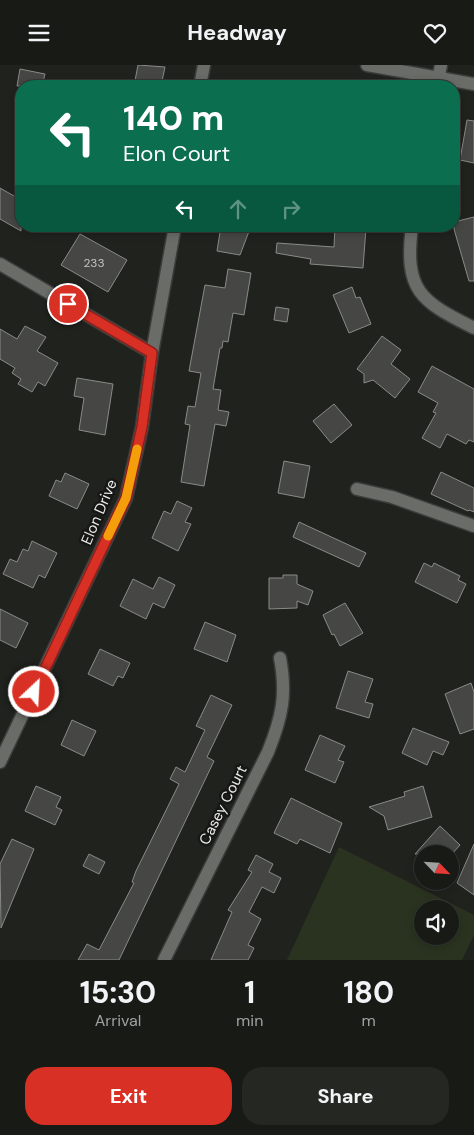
<!DOCTYPE html>
<style>
:root{--surface:#181a16;--page:#252723;--text:#f1f3f6;--muted:#9fa1a1;--line:#363835;--accent:#d93025}
body{margin:0;font-family:"DM Sans",sans-serif;background:var(--page);color:var(--text);height:100vh;display:flex;flex-direction:column;font-size:19px;white-space:nowrap}
*{box-sizing:border-box;margin:0}
p{font-size:16px;color:var(--muted)}
.icon{flex:none;width:28px;height:28px;fill:none;stroke:currentColor;stroke-width:2;stroke-linecap:round;stroke-linejoin:round}
.map{position:relative;height:895px;overflow:hidden}
.sheet{display:flex;flex-direction:column;background:var(--surface);flex:1}
.sheet>*{flex:none}
.hud{position:absolute;left:15px;top:15px;width:445px;height:152px;border-radius:20px;box-shadow:0 2px 8px #0003,0 0 0 1px var(--line);background:#0b6e4f;color:#fff;overflow:hidden}
.needle{width:32px;rotate:115deg}
.buttons{position:absolute;left:414px;top:780px;display:grid;gap:10px}
.buttons a{display:grid;place-items:center;width:45px;height:45px;border-radius:50%;background:var(--surface);box-shadow:0 2px 8px #0003,0 0 0 1px var(--line);font-size:25px}
.pin{position:absolute;display:grid;place-items:center;width:42px;height:42px;color:#fff;margin:-21px;border:2px solid #fff;border-radius:50%;box-shadow:0 1px 5px #0007}
.me{position:absolute;width:55px;margin:-28px;rotate:25deg;stroke-linejoin:round;filter:drop-shadow(0 0 4px #0008)}
.turn{display:flex;align-items:center;gap:18px;height:105px;padding:0 25px;font-size:22px}
.turn .icon{width:65px;height:65px;stroke-width:2.5}
.turn b{display:block;font-size:35px;line-height:42px}
.lanes{display:flex;align-items:center;height:48px;padding:0 25px;background:#0003;justify-content:center;gap:25px;direction:ltr}
.lanes .off{opacity:.35}
.eta{display:flex;justify-content:space-evenly;align-items:center;height:85px;text-align:center}
.eta b{font-size:30px;font-weight:700;line-height:35px}
.action{display:flex;gap:10px;margin-top:auto;padding:10px 25px}
.action a{flex:1;height:58px;border-radius:20px;background:var(--accent);color:#fff;font-size:20px;font-weight:700;line-height:58px;text-align:center}
.action a+a{background:var(--page);color:var(--text)}
header{display:flex;justify-content:space-between;align-items:center;height:65px;padding:0 25px;background:var(--surface);font-size:22px;font-weight:700}
.map>svg:first-child{display:block}
.green{fill:#29331f;fill-rule:evenodd}
.building{fill:#464744;stroke:#898b87}
.lines{fill:none;stroke-linecap:round;stroke-linejoin:round}
.minor-casing{stroke:#3c3c3a;stroke-width:15}
.minor{stroke:#6a6c68;stroke-width:12}
.route-casing{stroke:#8d1f18;stroke-width:12}
.route{stroke:#d93025;stroke-width:9}
.slow{stroke:#f59e0b;stroke-width:9}
.labels{text-anchor:middle;stroke-width:5;stroke-linejoin:round;paint-order:stroke}
.number-label{font-size:12px;fill:#c2c3c0}
.street-label{font-size:15px;fill:#ebece9;stroke:#171815}
</style>
<header><svg class="icon" aria-label="menu" viewBox="0 0 24 24"><path d="M4 6h16M4 12h16M4 18h16"/></svg>Headway<svg class="icon" aria-label="heart" viewBox="0 0 24 24"><path d="M12 20l-8-8c-3-5 5-10 8-4 3-6 11-1 8 4z"/></svg></header>
<div class="map">
<svg width="474" height="895" viewBox="0 0 474 895">
<rect width="100%" height="100%" fill="#20221e"/>
<path class="green" d="M339,782l135,68v20l-12,25h-175zM422,844h28v27h-28z"/>
<g class="building">
<path d="M138,0l27,2 -4,19h-27z"/>
<path d="M20,4l25,5 -3,12h-25z"/>
<path d="M467,55l7,1v42l-14,-3z"/>
<path d="M0,123l21,12v31l-21,-12z"/>
<path d="M474,152v64h-5l-15,-52v-7z"/>
<path d="M221,161h30l-11,29 -23,-4z"/>
<path d="M335,161l31,2 -3,40 -53,-4 1,-5 -35,-6 1,-10 57,4z"/>
<path d="M80,169l47,26 -19,32 -47,-27z"/>
<path d="M228,204l23,4 -7,42 -11,-2 -5,29 -5,-1 -1,7h-2l-7,41 8,1 -3,20 11,2 -3,14 -11,-2 -11,62 -23,-4 9,-57 -5,-1 3,-18 7,1 6,-34 -12,-2 16,-86 20,3z"/>
<path d="M352,222l4,11 4,-1 11,27 -22,9 -16,-38z"/>
<path d="M276,242l13,2 -2,13 -13,-2z"/>
<path d="M25,261l21,11 -9,14 21,12 -13,23 -7,-4 -6,10 -14,-8 3,-5 -9,-6 3,-5 -15,-9v-30l17,10z"/>
<path d="M382,271l19,14 -10,14 19,15 -15,19 -22,-18 -9,3v-9l-7,-5z"/>
<path d="M432,301l42,23v53l-5,-2 -3,4 -19,-10 -7,14 -18,-10 14,-25 -3,-1 5,-9 -20,-11z"/>
<path d="M77,313l36,6 -8,51 -26,-5 5,-32 -10,-2z"/>
<path d="M334,339l18,21 -21,18 -18,-22z"/>
<path d="M284,396l26,5 -6,32 -26,-5z"/>
<path d="M441,407l33,16v24l-5,-2 -1,1 -37,-17z"/>
<path d="M65,408l24,11 -12,25 -28,-13 7,-16 5,2z"/>
<path d="M177,436l15,7 -7,14 6,2 -13,27 -26,-13 12,-27 7,3z"/>
<path d="M299,457l67,31 -7,14 -66,-30z"/>
<path d="M32,476l25,12 -12,25 -6,-3 -6,13 -30,-14 7,-15 7,3 6,-13 5,2z"/>
<path d="M424,498l8,4 2,-4 26,13 -2,4 8,4 -9,19 -42,-21z"/>
<path d="M283,510h14v9l16,7 -5,14 -11,-4v7l-28,1v-31h14z"/>
<path d="M159,512l16,8 -11,23 -11,-5 -7,16 -26,-13 13,-27 20,10z"/>
<path d="M345,538l18,30 -23,13 -6,-12 -2,1 -9,-20z"/>
<path d="M0,544l28,14 -12,25 -16,-8z"/>
<path d="M205,557l31,13 -9,27 -33,-13z"/>
<path d="M100,584l30,14 -7,15 -5,-2 -5,10 -25,-12z"/>
<path d="M348,606l25,8 -8,23 8,2 -4,14 -33,-10z"/>
<path d="M471,618l3,9v37l-14,5 -15,-40z"/>
<path d="M211,630l21,10 -25,52 7,4 -95,199h-41l9,-16 12,6 35,-67 -2,-1 4,-11 43,-87 -9,-5 6,-12 9,5 20,-42 -9,-4z"/>
<path d="M72,655l24,11 -12,25 -23,-11z"/>
<path d="M413,663l36,14 -6,13 -10,-4 -6,14 -25,-12z"/>
<path d="M320,670l25,11 -7,14 6,2 -9,21 -30,-13z"/>
<path d="M36,721l25,11 -5,10 6,3 -7,15 -30,-14z"/>
<path d="M423,721l9,31 -44,13 -4,-14 -15,-9 36,-11 -1,-4z"/>
<path d="M291,733l51,25 -12,30 -30,-14 -3,5 -23,-11z"/>
<path d="M440,761l20,19 -8,9h-37z"/>
<path d="M12,774l22,10 -33,79 -1,-64z"/>
<path d="M474,779v51l-17,-12z"/>
<path d="M89,789l16,8 -6,12 -16,-8z"/>
<path d="M256,790l17,9 -4,8 12,6 -7,15 -12,-6 -13,25 12,7 -13,26 6,3 -6,12h-37l21,-48 -4,-2 24,-38 -4,-2z"/>
</g>
<g class="lines">
<g class="minor-casing">
<g id="minor">
<path d="M367,0l107,19"/>
<path d="M200,21l4,-21"/>
<path d="M437,21l4,-21"/>
<path d="M412,161c-8,65 8,75 62,102"/>
<path d="M0,199l152,89"/>
<path d="M357,424l35,8 82,29"/>
<path d="M0,697l126,-264 16,-71 10,-74 23,-127"/>
<path d="M164,895l104,-208c14,-35 19,-57 12,-94"/>
</g>
</g>
<use href="#minor" class="minor"/>
</g>
<g class="lines">
<g class="route-casing">
<path id="route" d="M34,627l92,-194 16,-71 10,-74 -84,-49"/>
</g>
<use href="#route" class="route"/>
<path class="slow" d="M108,471l18,-38 11,-49"/>
</g>
<g class="labels">
<g class="number-label">
<text x="94" y="202">233</text>
</g>
<g class="street-label">
<text transform="translate(99 447) rotate(-67)" y="5">Elon Drive</text>
<text transform="translate(223 740) rotate(-63)" y="5">Casey Court</text>
</g>
</g>
</svg>
<div class="buttons">
<a><svg class="needle" viewBox="-14 -14 28 28"><path d="M0-13l5 13h-10z" fill="#e53935"/><path d="M0 13l5-13h-10z" fill="#9fa1a1"/></svg></a>
<a><svg class="icon" aria-label="sound" viewBox="0 0 24 24"><path d="M4 9h4l5-4v14l-5-4H4zM17 9q2 3 0 6"/></svg></a>
</div>
<div class="pin" style="left:68px;top:239px;background:#d93025"><svg class="icon" aria-label="arrive" viewBox="0 0 24 24"><path d="M6 21V4h12l-3 4 3 4H6"/></svg></div>
<svg class="me" style="left:34px;top:627px" viewBox="-20 -20 40 40"><circle r="17" fill="#d93025" stroke="#fff" stroke-width="3"/><path d="M0-11L8 9 0 5-8 9z" fill="#fff"/></svg>
<div class="hud">
<div class="turn"><svg class="icon" aria-label="left" viewBox="0 0 24 24"><path d="M17 20v-9H6M10 6l-5 5 5 5"/></svg><div><b>140 m</b>Elon Court</div></div>
<div class="lanes"><svg class="icon" aria-label="left" viewBox="0 0 24 24"><path d="M17 20v-9H6M10 6l-5 5 5 5"/></svg><svg class="icon off" aria-label="ahead" viewBox="0 0 24 24"><path d="M12 20V5M6 11l6-6 6 6"/></svg><svg class="icon off" aria-label="right" viewBox="0 0 24 24"><path d="M7 20v-9h11M14 6l5 5-5 5"/></svg></div>
</div>
</div>
<section class="sheet">
<div class="eta">
<div><b>15:30</b><p>Arrival</p></div>
<div><b>1</b><p>min</p></div>
<div><b>180</b><p>m</p></div>
</div>
<div class="action"><a>Exit</a><a>Share</a></div>
</section>
